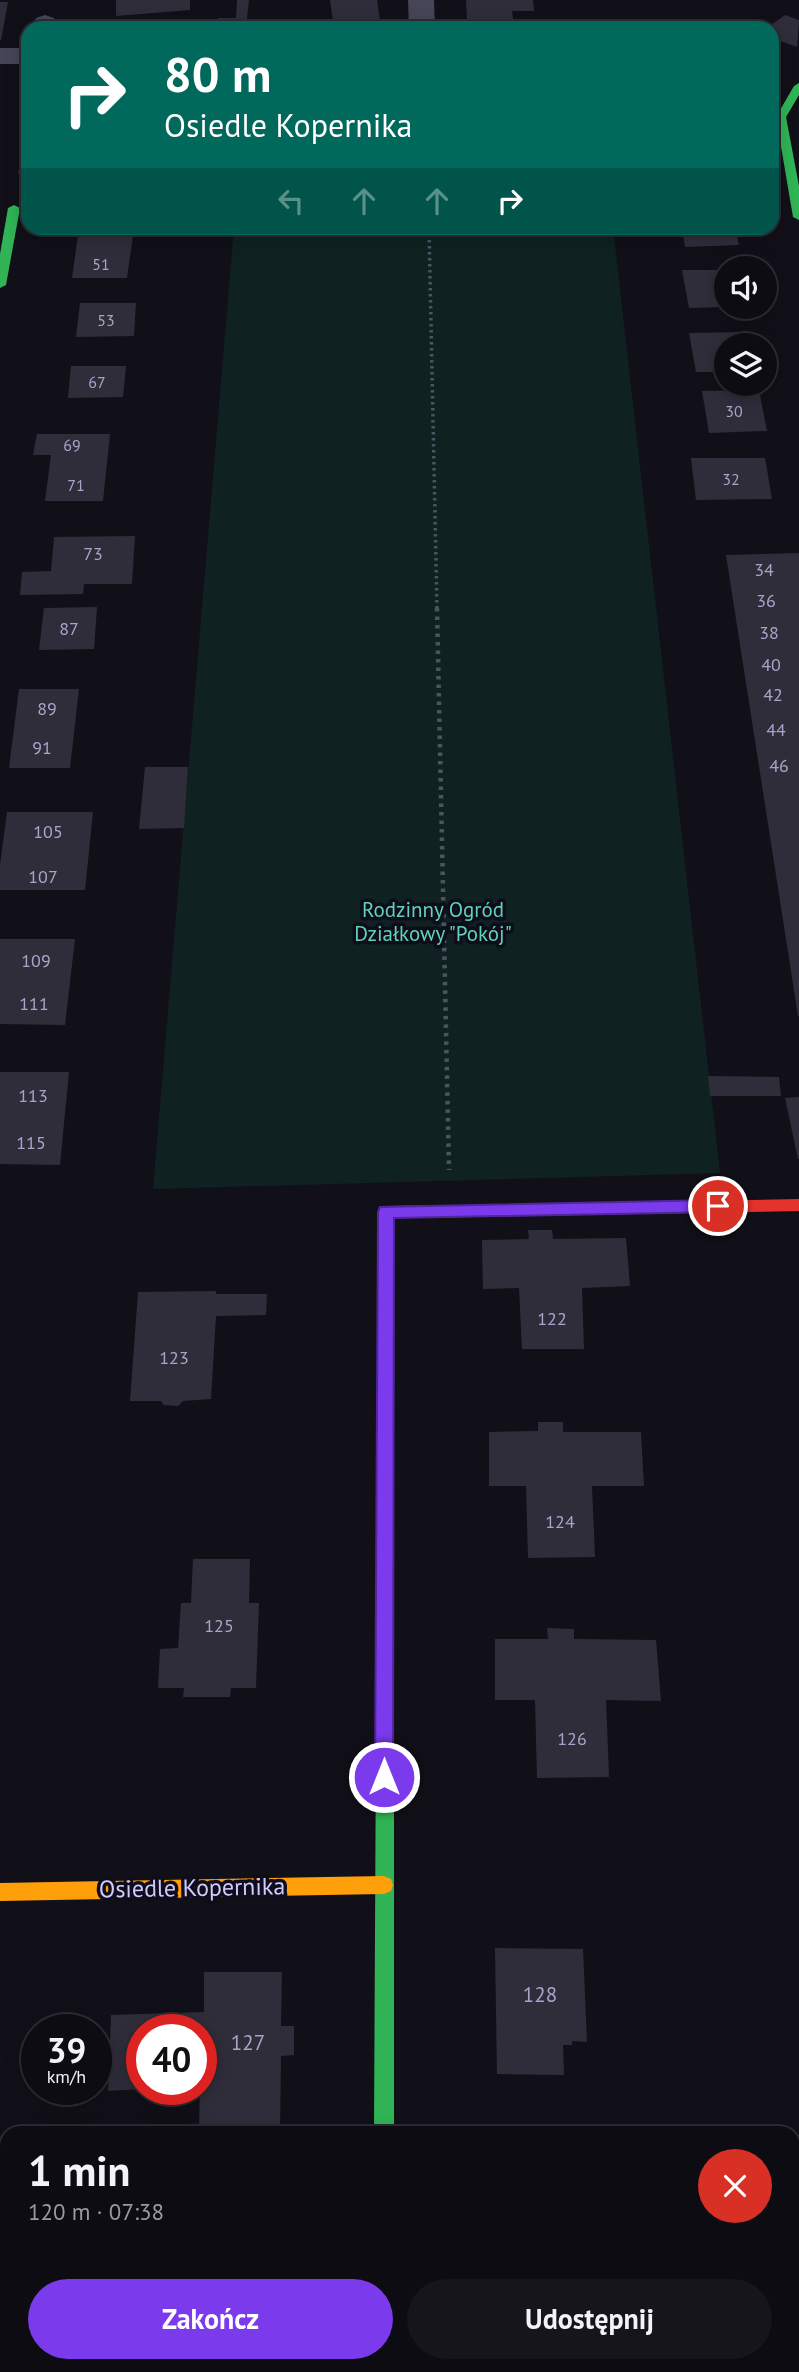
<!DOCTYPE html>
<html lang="pl">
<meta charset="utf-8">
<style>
:root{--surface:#0d0c12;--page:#16151b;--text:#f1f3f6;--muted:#9a9b9f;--line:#2d2c32;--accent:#7c3aed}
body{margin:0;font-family:"PT Sans",sans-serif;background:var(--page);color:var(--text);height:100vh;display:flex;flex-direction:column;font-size:26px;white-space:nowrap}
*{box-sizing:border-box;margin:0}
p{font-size:23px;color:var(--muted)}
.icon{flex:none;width:38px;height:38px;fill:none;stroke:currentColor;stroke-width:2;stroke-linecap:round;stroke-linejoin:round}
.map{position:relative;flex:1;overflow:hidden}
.side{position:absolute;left:0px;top:2126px;width:800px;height:247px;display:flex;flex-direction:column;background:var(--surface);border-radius:21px 21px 0 0;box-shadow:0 4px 18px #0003,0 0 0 2px var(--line)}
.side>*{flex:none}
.guide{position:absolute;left:21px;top:21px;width:758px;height:214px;border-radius:21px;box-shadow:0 4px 18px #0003,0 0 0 2px var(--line);background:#00695c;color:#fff;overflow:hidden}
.tools{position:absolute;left:714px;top:256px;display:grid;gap:14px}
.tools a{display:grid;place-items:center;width:63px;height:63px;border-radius:50%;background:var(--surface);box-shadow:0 4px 18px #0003,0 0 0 2px var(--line);font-size:35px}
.speed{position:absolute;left:21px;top:2014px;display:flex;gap:14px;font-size:35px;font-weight:700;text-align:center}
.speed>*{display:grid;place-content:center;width:91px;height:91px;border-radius:50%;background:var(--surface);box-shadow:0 4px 18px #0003,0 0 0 2px var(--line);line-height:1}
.speed small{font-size:18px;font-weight:400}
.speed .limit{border:10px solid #d22;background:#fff;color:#111}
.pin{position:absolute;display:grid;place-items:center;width:60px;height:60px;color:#fff;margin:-30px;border:4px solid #fff;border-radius:50%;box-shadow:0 2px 7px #0007}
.me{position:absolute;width:77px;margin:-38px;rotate:0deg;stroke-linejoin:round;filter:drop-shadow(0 0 5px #0008)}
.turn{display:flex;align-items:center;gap:24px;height:147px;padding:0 28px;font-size:32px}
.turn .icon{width:91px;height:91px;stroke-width:2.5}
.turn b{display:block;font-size:49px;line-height:60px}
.lanes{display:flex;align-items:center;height:66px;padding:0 28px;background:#0003;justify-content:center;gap:35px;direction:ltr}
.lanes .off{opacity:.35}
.round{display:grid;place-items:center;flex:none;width:74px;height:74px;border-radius:37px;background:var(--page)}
.overview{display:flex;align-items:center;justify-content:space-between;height:119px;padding:0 28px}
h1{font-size:42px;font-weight:800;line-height:52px}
.action{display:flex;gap:14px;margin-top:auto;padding:14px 28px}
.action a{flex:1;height:80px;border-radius:42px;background:var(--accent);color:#fff;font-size:28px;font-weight:800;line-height:80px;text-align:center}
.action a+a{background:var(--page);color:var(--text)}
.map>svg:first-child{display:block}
.green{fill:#102122}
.building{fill:#2f2d3a}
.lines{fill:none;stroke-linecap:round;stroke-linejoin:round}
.path-far1{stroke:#495660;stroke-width:3.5;stroke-dasharray:2.5 3.5;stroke-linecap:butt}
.path{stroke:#495660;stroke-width:4.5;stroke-dasharray:3.5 5;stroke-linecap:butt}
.street{fill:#464558;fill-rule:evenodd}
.fast{fill:#30b455;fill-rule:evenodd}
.slow{fill:#ff9f0a;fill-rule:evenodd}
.jam{fill:#e5322d;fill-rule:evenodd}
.route{fill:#7c3aed;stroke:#51269a;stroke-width:2}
.labels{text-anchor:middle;stroke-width:7;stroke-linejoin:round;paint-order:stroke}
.far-number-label{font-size:16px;fill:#a8a4cb}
.number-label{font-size:18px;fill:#a8a4cb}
.park-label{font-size:21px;fill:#5ed4b6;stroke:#0f0c1b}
.near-number-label{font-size:21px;fill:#a8a4cb}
.near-street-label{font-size:24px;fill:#d0cbfb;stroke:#0f0c1b}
</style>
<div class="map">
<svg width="799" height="2372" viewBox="0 0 799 2372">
<rect width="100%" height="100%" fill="#111018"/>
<path class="green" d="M234,228h379l107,945 -567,16z"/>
<g class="building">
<path d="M116,0h74v10l-74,6z"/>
<path d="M237,0h12l-3,27h-29l1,-9h18z"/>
<path d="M330,0h47l3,20 -47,2z"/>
<path d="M466,0h67l1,11h-22l1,8h-46z"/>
<path d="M0,2h8l-7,38h-1z"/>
<path d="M785,15l14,5 -2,27 -25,-9v-10h-5z"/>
<path d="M79,228h55l-7,50h-55z"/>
<path d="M682,228h53l4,17 -54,2z"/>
<path d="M682,270h44v37l-37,1z"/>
<path d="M80,303h56l-2,33 -58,1z"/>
<path d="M745,332l2,13h-21v27h-30l-7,-39z"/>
<path d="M71,366h55l-3,31 -55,1z"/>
<path d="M759,390l8,41 -58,2 -7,-42z"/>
<path d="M37,434h73l-7,67h-58l6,-46h-18z"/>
<path d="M691,458h74l7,41 -76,1z"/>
<path d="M135,536l-3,48h-48l-1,10 -63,1 2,-23 29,-1 3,-34z"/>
<path d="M799,553v463h-1l-72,-461z"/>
<path d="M97,607l-3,42 -55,1 5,-42z"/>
<path d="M19,689h60l-9,79h-61z"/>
<path d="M145,767h43l-4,61 -45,1z"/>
<path d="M7,812h86l-8,78h-85v-25z"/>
<path d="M0,939h75l-10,86 -65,-1z"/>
<path d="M0,1072h69l-9,93 -60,-1z"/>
<path d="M708,1076l71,1 2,19h-71z"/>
<path d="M799,1097v62h-1l-13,-61z"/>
<path d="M528,1230h24l1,9 73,-1 4,48 -48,2 2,61h-62l-3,-61 -36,1 -1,-49 47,-1z"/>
<path d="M216,1291v3h51l-1,21 -50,1 -5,83 -28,2 -5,5 -14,-1 -3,-4h-31l8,-109z"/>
<path d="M538,1422h25v10h78l3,54h-52l3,71 -67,1 -2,-72h-37v-54l49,-1z"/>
<path d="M193,1559h57l-1,44h10l-3,85h-25l-1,9h-47l1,-9h-26l2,-39 18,-1 3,-45h10z"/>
<path d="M547,1628l27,1v10l82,1 5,61 -55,-1 3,77 -72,1 -2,-78h-40v-61h53z"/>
<path d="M495,1948l88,1 4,93 -15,-1v4h-9l1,30 -67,-1z"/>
<path d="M204,1972h78l-1,54h13v29l-13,1 -1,77h-81l2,-103h-59v59l-34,2 3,-76 93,-3z"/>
<rect x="175" y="2366" width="116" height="6"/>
</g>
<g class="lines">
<g class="path-far1">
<path d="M20,173l8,-48"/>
<path d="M429,228l8,381"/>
</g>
<path class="path" d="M437,608l12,562"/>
<g class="street">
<path d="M408,0h26l1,28h-26z"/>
<path d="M45,15l9,3 4,10h-26l4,-10z"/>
<rect x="0" y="48" width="28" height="16"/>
<rect x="359" y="2366" width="52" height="6"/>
</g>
<g class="fast">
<path d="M799,83v12l-13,22 13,69v34l-6,-3 -17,-100 18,-31z"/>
<path d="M14,205l6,3 -14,77 -6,3v-34l8,-46z"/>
<path d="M385,1728l6,2 3,6v397h-20l2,-397 3,-6z"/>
</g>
<g class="slow">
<path d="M474,1205l6,2 2,4 -2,4 -6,2 -80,1v518l-3,6 -6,2 -6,-2 -3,-6 2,-524 2,-4 6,-2z"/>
<path d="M384,1876l7,3 2,6 -2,6 -7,3 -384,7v-18z"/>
</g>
<path class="jam" d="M799,1199v12l-325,6 -6,-2 -2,-4 2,-4 6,-2z"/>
</g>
<path class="route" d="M718,1200l8,6 -8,6 -324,6 -1,559 -2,6 -7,3 -6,-3 -3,-6 3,-565 2,-5z"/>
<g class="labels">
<g class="far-number-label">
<text x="101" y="270">51</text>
<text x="106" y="326">53</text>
<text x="97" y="388">67</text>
<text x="734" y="417">30</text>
<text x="72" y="451">69</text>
<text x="731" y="485">32</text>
<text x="76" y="491">71</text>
</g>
<g class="number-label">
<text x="93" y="560">73</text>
<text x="764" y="576">34</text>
<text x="766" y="607">36</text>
<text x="69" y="635">87</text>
<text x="769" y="639">38</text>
<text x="771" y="671">40</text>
<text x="773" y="701">42</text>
<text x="47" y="715">89</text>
<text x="776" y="736">44</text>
<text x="42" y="754">91</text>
<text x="779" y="772">46</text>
<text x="48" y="838">105</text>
<text x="43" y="883">107</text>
<text x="36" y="967">109</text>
<text x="34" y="1010">111</text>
<text x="33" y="1102">113</text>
<text x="31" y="1149">115</text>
<text x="552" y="1325">122</text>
<text x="174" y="1364">123</text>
<text x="560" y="1528">124</text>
<text x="219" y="1632">125</text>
<text x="572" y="1745">126</text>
</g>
<g class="park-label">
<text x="433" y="917">Rodzinny Ogród<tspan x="433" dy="24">Działkowy "Pokój"</tspan></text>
</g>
<g class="near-number-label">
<text x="540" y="2002">128</text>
<text x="248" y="2050">127</text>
</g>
<g class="near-street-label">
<text transform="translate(192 1888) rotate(-1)" y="8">Osiedle Kopernika</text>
</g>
</g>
</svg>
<div class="tools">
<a><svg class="icon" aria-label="sound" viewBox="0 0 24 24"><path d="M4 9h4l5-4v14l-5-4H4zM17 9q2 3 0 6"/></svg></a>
<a><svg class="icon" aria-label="layers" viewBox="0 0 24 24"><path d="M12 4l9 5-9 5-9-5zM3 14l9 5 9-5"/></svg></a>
</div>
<div class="speed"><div>39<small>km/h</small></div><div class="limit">40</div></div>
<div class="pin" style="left:718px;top:1206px;background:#d93025"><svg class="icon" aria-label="arrive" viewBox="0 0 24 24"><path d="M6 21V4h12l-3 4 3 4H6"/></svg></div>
<svg class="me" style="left:384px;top:1777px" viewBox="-20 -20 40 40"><circle r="17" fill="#7c3aed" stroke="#fff" stroke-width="3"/><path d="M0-11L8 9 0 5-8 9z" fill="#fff"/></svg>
<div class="guide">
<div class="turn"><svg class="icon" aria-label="right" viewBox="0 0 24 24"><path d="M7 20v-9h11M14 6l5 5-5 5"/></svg><div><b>80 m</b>Osiedle Kopernika</div></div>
<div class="lanes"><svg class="icon off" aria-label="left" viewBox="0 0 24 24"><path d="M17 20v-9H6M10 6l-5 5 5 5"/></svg><svg class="icon off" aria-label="ahead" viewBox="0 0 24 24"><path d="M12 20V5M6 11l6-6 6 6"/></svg><svg class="icon off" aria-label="ahead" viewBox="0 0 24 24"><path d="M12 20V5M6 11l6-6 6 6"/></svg><svg class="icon" aria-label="right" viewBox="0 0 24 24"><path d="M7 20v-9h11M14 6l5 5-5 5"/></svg></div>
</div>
<section class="side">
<div class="overview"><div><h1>1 min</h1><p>120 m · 07:38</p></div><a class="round" style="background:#d93025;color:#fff"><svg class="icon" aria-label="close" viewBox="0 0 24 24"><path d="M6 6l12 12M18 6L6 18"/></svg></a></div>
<div class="action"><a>Zakończ</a><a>Udostępnij</a></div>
</section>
</div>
